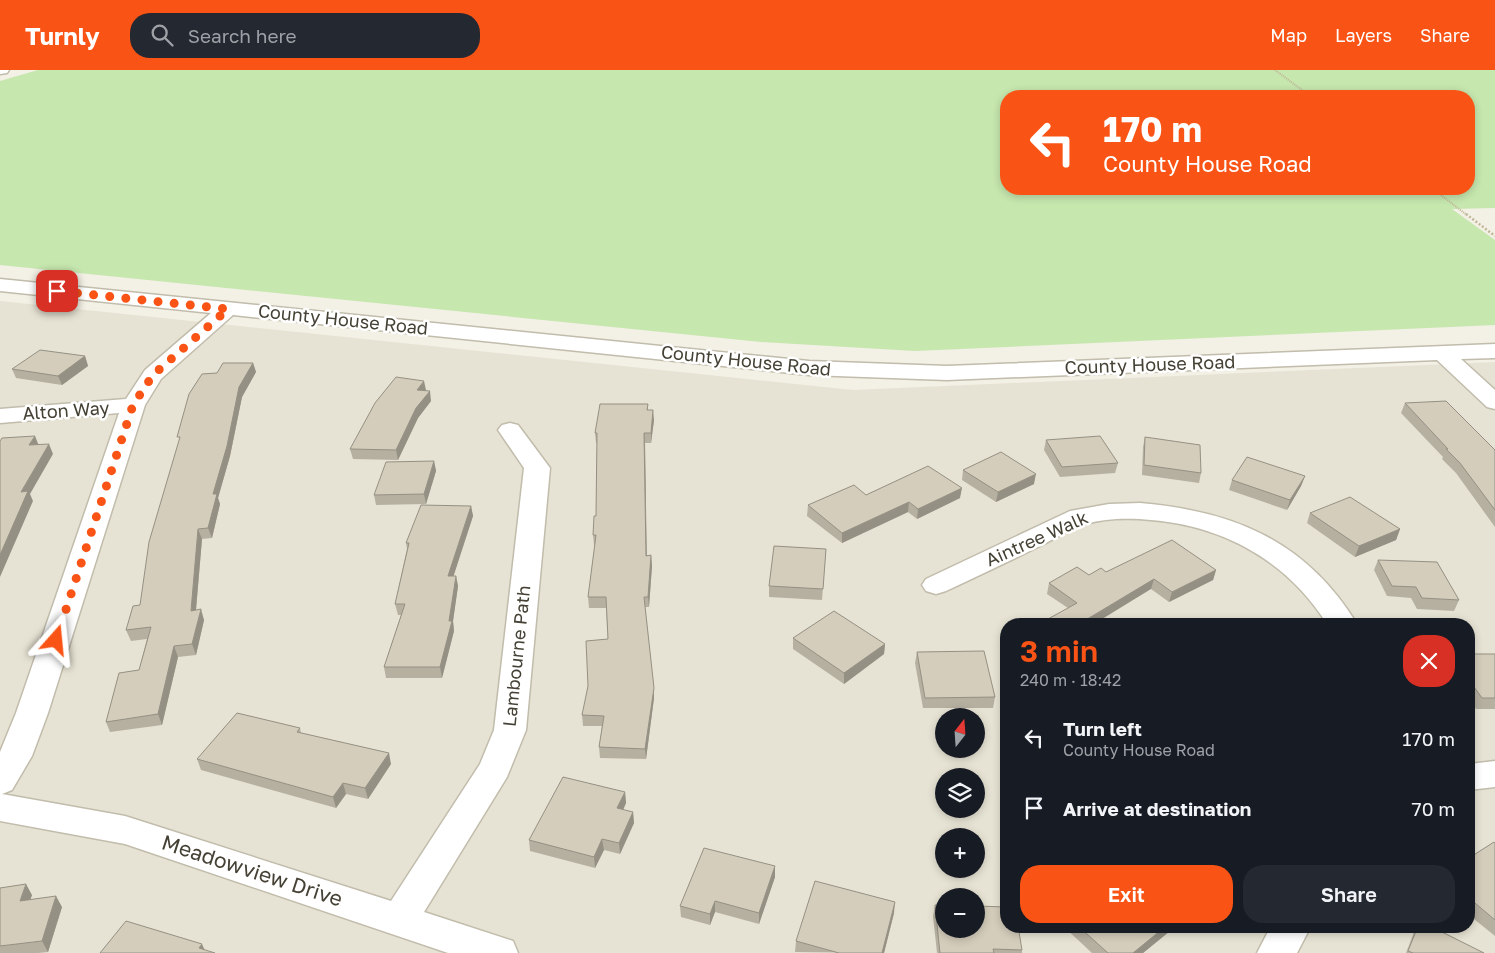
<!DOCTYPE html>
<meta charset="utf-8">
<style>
:root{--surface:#171b24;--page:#242831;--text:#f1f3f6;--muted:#9ea1a6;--accent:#f95416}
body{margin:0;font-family:"Golos Text",sans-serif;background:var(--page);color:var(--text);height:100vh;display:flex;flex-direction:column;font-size:19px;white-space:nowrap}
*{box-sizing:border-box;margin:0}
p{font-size:16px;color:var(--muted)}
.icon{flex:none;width:28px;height:28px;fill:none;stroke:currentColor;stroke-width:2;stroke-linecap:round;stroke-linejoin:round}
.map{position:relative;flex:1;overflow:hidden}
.sheet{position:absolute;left:1000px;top:548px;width:475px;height:315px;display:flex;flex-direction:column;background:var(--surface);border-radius:20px;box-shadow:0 2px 8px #0003}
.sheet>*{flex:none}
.guide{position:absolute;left:1000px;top:20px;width:475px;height:105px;border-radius:20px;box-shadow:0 2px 8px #0003;background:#f95416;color:#fff;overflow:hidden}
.needle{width:32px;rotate:17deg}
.fabs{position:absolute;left:935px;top:638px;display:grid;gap:10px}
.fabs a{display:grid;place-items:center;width:50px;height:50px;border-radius:50%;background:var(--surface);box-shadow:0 2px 8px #0003;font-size:25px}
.pin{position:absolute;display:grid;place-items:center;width:42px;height:42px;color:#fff;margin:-21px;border-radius:10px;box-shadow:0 2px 8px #0006}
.me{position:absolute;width:55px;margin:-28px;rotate:18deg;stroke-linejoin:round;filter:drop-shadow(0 0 4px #0008)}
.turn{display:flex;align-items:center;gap:18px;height:105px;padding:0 20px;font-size:22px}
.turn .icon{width:65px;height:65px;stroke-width:2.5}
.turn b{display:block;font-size:35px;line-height:42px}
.round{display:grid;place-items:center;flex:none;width:52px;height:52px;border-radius:20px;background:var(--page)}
.headline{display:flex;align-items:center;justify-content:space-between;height:85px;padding:0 20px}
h1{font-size:30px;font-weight:600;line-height:38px;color:var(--accent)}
.primary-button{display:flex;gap:10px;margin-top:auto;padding:10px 20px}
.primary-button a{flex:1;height:58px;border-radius:20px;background:var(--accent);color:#fff;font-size:20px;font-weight:600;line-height:58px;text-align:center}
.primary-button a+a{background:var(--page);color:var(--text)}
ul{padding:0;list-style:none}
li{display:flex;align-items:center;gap:15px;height:70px;padding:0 20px}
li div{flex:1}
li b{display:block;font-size:19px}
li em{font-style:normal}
header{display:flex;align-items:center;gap:30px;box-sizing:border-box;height:70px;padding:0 25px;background:var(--accent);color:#fff}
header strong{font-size:24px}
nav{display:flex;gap:28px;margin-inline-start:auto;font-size:18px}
.search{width:350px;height:45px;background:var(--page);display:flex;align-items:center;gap:12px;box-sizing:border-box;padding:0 18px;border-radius:20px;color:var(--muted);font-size:19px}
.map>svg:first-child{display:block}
.residential{fill:#e7e3d4;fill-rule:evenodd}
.green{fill:#c6e7ae;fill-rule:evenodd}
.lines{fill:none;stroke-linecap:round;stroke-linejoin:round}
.minor-casing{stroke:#c1bcab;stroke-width:3}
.path-far1{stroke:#c0b799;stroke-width:2;stroke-dasharray:1 1;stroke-linecap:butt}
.path{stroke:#c0b799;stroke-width:2.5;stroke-dasharray:2 2;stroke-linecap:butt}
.minor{fill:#fff;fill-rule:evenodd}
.wall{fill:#b6b0a1}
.shaded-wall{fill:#949083}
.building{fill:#d4cdbb;stroke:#949083}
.route{stroke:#f95416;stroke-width:9;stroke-dasharray:0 16.2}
.labels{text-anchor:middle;stroke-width:5;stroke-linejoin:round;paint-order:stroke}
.street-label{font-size:18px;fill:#454135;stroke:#fff}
.near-street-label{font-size:21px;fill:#454135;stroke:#fff}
</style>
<header>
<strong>Turnly</strong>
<div class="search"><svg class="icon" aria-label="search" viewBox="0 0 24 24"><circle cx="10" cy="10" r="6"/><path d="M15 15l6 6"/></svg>Search here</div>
<nav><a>Map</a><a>Layers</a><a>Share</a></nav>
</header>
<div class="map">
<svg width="1495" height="883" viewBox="0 0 1495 883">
<rect width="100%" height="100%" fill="#f3f0e5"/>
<path class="residential" d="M0,231l853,89 642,-28v591h-1495zM1006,554h463v302h-463zM944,646h32v33h-32zM944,706h32v33h-32zM944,766h32v33h-32zM944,826h32v33h-32z"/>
<path class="green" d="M38,0h1457v138l-43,1 43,31v85l-580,26 -154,-9 -761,-77v-184zM1006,26h463v93h-463z"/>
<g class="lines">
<g class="minor-casing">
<g id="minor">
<path d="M0,0h9l-2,3 -7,1z"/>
<path d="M0,209l809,82 138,5 548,-22v14l-34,1 34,31v19l-8,-2 -50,-47 -490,20 -138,-5 -576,-60 -72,64 -16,26 -97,308 -16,43 -20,34 -10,4 123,22 266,85 89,-137 14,-34 30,-262 -26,-38 4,-5 8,-2 8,2 32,43 -24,262 -19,47 -83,135 89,29 5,12h-70l-323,-109 -125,-23v-69l16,-39 103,-300 -119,10v-14l126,-10 19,-29 66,-57 -211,-22z"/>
<path d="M1140,433c94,8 166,38 217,121h-30c-40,-63 -103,-98 -176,-104 -21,-2 -45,-2 -65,4 -15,4 -30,14 -44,21 -32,16 -64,31 -96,46l-10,3 -10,-3 -4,-6 4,-6 144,-68 39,-7z"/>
<path d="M1495,691v26l-26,3v-26z"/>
<path d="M1271,856h40l-14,27h-40z"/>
</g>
</g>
<g class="path-far1">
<path d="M1275,0l35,26"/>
<path d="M1433,119l34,26"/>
</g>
<path class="path" d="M1466,144l29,22"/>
<use href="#minor" class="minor"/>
</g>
<g class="wall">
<path d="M85,286l3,10 -26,19 -46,-7 -4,-9z"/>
<path d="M253,293l3,9 -14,25 -12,59 -12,42 2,6 -8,34 -10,1 -6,71 8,10 -8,35 -18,2 -16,68 -52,7 -4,-10 33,-52 8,-31 -16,2 -5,-11 14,-25 77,-232z"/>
<path d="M426,320l-1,1 6,10 -13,17 -20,42 -45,-1 -3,-10z"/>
<path d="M1405,333l90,47v77l-39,-54 -14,-14 1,-2 -42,-44z"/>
<path d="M648,334v6l6,10 -3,23h-6l1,113 5,-1 1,11 -3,41h-4l9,91 -8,61 -46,-1 -1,-11 3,-21h-19l-1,-11 26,-76 -2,-31h-17l-1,-11 7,-52h-1l-1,-10 3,-19 1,-73h-1l-1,-10z"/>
<path d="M1145,367l56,36 -2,10 -57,-8 1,-28z"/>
<path d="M1046,370l72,23 -3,10 -55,4 -16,-27z"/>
<path d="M434,391l2,10 -10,33 -50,1 -2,-10z"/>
<path d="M963,400l71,14 -38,18 -34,-22z"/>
<path d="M1305,406l-4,10 -14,24 -58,-20 3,-10z"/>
<path d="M866,425l94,3 -43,21 -9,-7 -66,31 -35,-27 1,-11z"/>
<path d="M471,436l2,10 -20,60h3l2,10 -5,35 1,10 -12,47h-56l-2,-11 17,-52h-3l-3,-11 12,-55 -1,-6z"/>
<path d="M1310,443l90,16 -4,11 -41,17 -48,-34z"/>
<path d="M826,479l-4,51 -53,-3v-11z"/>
<path d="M1378,490l81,40 -5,11 -37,-2 -6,-11 -24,-2 -13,-26z"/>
<path d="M1216,500l-3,10 -44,22 -18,-13 -83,19 -21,-14 2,-11 57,-11z"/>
<path d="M793,568l92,6 -1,10 -40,30 -51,-35z"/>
<path d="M917,582l78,45 -2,11h-70l-8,-45z"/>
<path d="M1469,584h26v55h-19l-7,-11z"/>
<path d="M300,658l1,5 90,31 -23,35 -22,-5 -10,14 -135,-38 -4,-11z"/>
<path d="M625,722l1,11 -3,7 10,2 1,11 -14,31 -16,-4 -9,18 -65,-17 -1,-11z"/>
<path d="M1495,773v93l-26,-21v-57z"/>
<path d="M775,796v11l-16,47 -44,-12 -5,13 -29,-8 -1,-11z"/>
<path d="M0,818l32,7 -2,4 32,8 -14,45 -10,1h-38z"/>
<path d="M935,835l87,45v3h-85l-4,-37z"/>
<path d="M894,843l-10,40 -89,-1 1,-11z"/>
<path d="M1063,856h109l-2,5 -27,22h-51z"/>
<path d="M1417,856h13l54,27h-78l8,-21z"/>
</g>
<g class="shaded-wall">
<path d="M85,286l3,10 -26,19 -4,-9z"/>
<path d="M253,293l3,9 -14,25 -12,59 -12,42 2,6 -8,34 -4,-10 5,-34 26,-107z"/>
<path d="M424,311l2,9 -8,9 -1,-9z"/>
<path d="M430,321l1,10 -13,17 -20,42 -2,-10 20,-42z"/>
<path d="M653,340l1,10 -3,23v-10z"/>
<path d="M644,363l1,10 2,123 -1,-10z"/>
<path d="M35,366l4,10 -10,-1z"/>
<path d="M49,374l4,10 -23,40 3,7 -33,76v-22l21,-63z"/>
<path d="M434,391l2,10 -10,33 -2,-10z"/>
<path d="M1036,404l-2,10 -38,18 2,-10z"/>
<path d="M1305,406l-4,10 -14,24 3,-10z"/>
<path d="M962,418l-2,10 -43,21 1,-10z"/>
<path d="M909,432l-1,10 -66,31v-10z"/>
<path d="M471,436l2,10 -23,71 -2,-11z"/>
<path d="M198,459l4,10 -7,82 -4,-10z"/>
<path d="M1400,459l-4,11 -41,17 4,-11z"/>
<path d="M651,485l1,11 -3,41 -1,-10z"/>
<path d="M1216,500l-3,10 -44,22 3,-10z"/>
<path d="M456,506l2,10 -5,35 1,10 -12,47 -2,-11 9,-46z"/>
<path d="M1154,509l-3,10 -57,35h-15z"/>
<path d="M201,539l3,11 -8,35 -4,-11z"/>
<path d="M885,574l-1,10 -40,30v-11z"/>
<path d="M174,576l4,11 -16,68 -4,-11z"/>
<path d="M654,618v10l-8,61 -1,-10z"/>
<path d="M389,683l2,11 -23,35 -3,-11z"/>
<path d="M343,713l3,11 -10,14 -3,-11z"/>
<path d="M625,722l1,11 -7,16 -2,-11z"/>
<path d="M633,742l1,11 -14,31 -1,-11z"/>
<path d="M602,769l2,11 -9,18 -1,-11z"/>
<path d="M775,796v11l-16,47v-11z"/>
<path d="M26,814l6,11 -6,17 -6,-11z"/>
<path d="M56,826l6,11 -14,45 -6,-11z"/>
<path d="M715,831v11l-5,13v-11z"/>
<path d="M895,832l-1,11 -10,40h-2z"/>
<path d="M1166,856h6l-2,5 -27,22h-10z"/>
<path d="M202,874l4,9 -7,-5z"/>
</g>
<g class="building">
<path d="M40,280l45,6 -27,20 -46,-7z"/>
<path d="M223,293h30l-14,24 -12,59 -14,48h4l-9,34 -10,1 -7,82 10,-2 -9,35 -18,2 -16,68 -52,8 13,-49 20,-3 12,-43 -25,3 7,-24 7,-1 9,-63 31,-105h-3l12,-43 13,-20 15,-1z"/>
<path d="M396,307l28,4 -7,9 13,1 -14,17 -20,42 -46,-1 25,-46z"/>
<path d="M1446,331l49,49v60l-35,-47 -14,-14h2l-43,-46z"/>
<path d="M600,334h48l-1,6h6l-2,23h-7l2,123 5,-1 -3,42h-4l10,91 -9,61 -46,-2 5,-31 -22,-1 6,-29 -2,-45 22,-2 -2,-42h-18l8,-62h-3l1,-19h2l1,-83h-2z"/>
<path d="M35,366l-6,9 20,-1 -28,48 7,-1 -28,64v-114l2,-3z"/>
<path d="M1100,366l18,27 -56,4 -16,-27z"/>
<path d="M1145,367l55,8 1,28 -57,-8z"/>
<path d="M1001,382l35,22 -38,18 -35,-22z"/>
<path d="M1247,387l58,19 -15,24 -58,-20z"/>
<path d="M434,391l-10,33 -50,1 12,-33z"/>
<path d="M928,396l34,22 -44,21 -9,-7 -67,31 -34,-28 46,-20 12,10z"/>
<path d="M1350,427l50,32 -41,17 -49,-33z"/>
<path d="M421,435l50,1 -23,70h8l-7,45h3l-12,46h-56l21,-63h-10l14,-61h-3z"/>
<path d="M1172,470l44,30 -44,22 -18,-13 -75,45h-40l38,-21 -28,-20 28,-16 12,8 12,-7 5,4z"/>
<path d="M774,476l52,3 -3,40 -54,-3z"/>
<path d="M1378,490l59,2 22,38 -37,-2 -6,-11 -24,-1z"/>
<path d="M834,541l51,33 -41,29 -51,-35z"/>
<path d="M984,581l11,46 -70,1 -8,-46z"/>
<path d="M1469,584h26v44h-13l-13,-18z"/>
<path d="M237,643l63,15 -3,4 92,21 -24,35 -22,-5 -10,14 -136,-38z"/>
<path d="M563,707l62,15 -8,16 16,4 -14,31 -17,-4 -8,18 -65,-17z"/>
<path d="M1494,772l1,1v77l-26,-22v-40z"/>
<path d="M704,778l71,18 -16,47 -44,-12 -5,13 -30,-8z"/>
<path d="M815,811l80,21 -13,51h-43l-43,-12z"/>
<path d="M26,814l-6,17 36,-5 -14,45 -42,5v-58z"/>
<path d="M935,835h9v24h32v-23l30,1v19h12l4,24 -29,-1 1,4h-54z"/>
<path d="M126,851l76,23 -3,4 16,5h-115z"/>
<path d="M1078,856h88l-33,27h-25z"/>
<path d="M1418,856h12l54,27h-71l-5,-2z"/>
</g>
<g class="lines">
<path class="route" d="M56,570l77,-235 20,-30 75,-66 -171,-18"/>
</g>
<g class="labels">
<g class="street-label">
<text transform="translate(343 250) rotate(6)" y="6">County House Road</text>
<text transform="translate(746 291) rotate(6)" y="6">County House Road</text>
<text transform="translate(1150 295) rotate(-2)" y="6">County House Road</text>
<text transform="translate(66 341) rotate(-4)" y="6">Alton Way</text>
<text transform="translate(1037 469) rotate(-24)" y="6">Aintree Walk</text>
<text transform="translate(517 586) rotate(-84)" y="6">Lambourne Path</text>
</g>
<g class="near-street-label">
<text transform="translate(252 801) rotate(18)" y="7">Meadowview Drive</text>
</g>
</g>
</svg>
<div class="fabs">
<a><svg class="needle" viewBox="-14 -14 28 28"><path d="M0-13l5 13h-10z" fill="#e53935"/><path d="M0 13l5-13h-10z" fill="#9ea1a6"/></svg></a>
<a><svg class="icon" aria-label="layers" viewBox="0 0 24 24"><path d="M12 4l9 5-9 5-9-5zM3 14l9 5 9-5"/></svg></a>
<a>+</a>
<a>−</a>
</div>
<div class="pin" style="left:57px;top:221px;background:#d93025"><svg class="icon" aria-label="arrive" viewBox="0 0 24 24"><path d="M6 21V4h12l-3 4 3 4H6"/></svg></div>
<svg class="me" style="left:56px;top:570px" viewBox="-20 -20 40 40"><path d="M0-17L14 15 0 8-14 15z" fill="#f95416" stroke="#fff" stroke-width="4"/></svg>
<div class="guide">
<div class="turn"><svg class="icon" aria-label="left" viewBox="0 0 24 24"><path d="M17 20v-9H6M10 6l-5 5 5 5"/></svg><div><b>170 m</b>County House Road</div></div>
</div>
<section class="sheet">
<div class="headline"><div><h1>3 min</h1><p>240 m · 18:42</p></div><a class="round" style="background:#d93025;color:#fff"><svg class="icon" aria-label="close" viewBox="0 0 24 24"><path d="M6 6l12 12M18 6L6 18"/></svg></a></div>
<ul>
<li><svg class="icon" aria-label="left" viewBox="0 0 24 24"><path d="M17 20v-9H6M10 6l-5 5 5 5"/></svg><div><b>Turn left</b><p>County House Road</p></div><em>170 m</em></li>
<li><svg class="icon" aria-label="arrive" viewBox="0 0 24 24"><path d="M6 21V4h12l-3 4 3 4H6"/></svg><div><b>Arrive at destination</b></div><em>70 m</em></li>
</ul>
<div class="primary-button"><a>Exit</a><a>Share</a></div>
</section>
</div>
